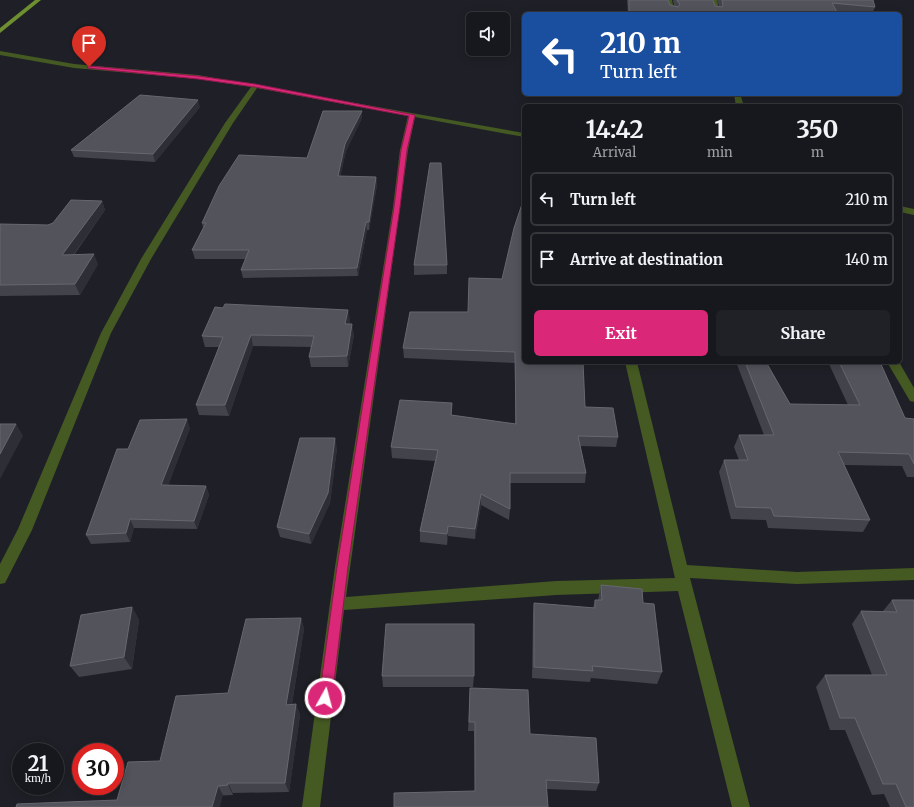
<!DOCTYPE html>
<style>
:root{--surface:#17181d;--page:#202126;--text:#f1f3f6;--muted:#9ea0a4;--line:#36373b;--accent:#db2777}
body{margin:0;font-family:Merriweather,serif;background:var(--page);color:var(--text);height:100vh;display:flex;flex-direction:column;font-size:15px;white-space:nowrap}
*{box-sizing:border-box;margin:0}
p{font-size:13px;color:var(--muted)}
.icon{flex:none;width:22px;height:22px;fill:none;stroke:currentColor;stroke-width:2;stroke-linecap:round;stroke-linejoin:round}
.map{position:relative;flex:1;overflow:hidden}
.side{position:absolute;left:522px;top:104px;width:380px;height:260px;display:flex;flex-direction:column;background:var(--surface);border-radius:6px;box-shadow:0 2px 10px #0003,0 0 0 1px var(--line)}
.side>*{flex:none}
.banner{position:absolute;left:522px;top:12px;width:380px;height:84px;border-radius:6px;box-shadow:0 2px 10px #0003,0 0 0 1px var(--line);background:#1a4fa0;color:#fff;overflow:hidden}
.controls{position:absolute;left:466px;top:12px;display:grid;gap:8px}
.controls a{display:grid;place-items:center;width:44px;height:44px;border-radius:6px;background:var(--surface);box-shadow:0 2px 10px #0003,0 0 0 1px var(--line);font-size:20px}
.speed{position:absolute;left:12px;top:743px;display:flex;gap:8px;font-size:20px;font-weight:700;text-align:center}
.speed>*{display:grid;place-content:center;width:52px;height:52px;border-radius:50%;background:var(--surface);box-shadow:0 2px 10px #0003,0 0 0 1px var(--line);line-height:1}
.speed small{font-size:10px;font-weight:400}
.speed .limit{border:6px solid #d22;background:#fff;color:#111}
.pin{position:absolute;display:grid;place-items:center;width:34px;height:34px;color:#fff;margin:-41px -17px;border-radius:50% 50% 50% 0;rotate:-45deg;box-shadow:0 0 4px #0007}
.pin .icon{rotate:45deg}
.me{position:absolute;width:44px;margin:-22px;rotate:7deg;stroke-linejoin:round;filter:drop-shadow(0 0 3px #0008)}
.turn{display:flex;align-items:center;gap:14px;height:84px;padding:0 12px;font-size:18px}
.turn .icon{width:52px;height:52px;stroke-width:2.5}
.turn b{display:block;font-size:28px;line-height:34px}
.eta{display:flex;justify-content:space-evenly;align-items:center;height:68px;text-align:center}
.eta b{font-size:24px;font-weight:700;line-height:28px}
.button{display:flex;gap:8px;margin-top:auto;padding:8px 12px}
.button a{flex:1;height:46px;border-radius:6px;background:var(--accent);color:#fff;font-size:16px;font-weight:700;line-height:46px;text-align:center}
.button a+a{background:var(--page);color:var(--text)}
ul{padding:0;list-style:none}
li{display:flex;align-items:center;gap:12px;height:54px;margin:0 8px 6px;padding:0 4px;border:2px solid var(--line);border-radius:6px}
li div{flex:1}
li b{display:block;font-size:15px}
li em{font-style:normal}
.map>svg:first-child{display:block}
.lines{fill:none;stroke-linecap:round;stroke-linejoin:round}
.minor{fill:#455922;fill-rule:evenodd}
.major{fill:#6e8e30;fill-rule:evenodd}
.wall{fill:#42434b}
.shaded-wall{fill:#2d2e36}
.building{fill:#52535b;stroke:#67686f}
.route{fill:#db2777;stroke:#8e194d}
</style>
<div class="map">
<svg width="914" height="807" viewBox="0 0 914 807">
<rect width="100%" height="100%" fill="#1f2027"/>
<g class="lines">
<g class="minor">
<path d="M666,0h6l2,11 3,3 -8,-1z"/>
<path d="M711,0h6l3,14h-6z"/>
<path d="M0,51l74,13 124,11 326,58v4l-109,-20 -7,33 -62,447 210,-16 119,-3 -50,-216h12l50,203 110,7 117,-4v12l-117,4 -107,-6 60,229h-18l-54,-216 -122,4 -212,15 -24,197h-18l33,-240 58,-360 7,-57 8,-34 -151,-28 -24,35 -82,136 -40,74 -79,197 -27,53 -5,1v-20l18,-35 83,-196 40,-74 84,-136 26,-36 -53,-8 -124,-11 -74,-13z"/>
<path d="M734,94h6l4,12h-8z"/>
<path d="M900,206l14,3v6l-14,-3z"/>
<path d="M887,362h12l15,26v14l-4,-1z"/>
</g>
<path class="major" d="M35,0h6l-41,33v-5z"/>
</g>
<g class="wall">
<path d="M627,0h41l2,5 4,1 -1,-6h40l2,6h4l-2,-6h156l2,7 -3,7h-16l-19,-2 1,2h-210z"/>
<path d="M200,107l-45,55 -81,-5 -3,-7z"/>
<path d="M362,118l-16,33 -6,25 36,1 1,8 -8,45h-2l-9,46 -115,2 -2,-8 5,-11h-51l-3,-9 11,-22 -1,-5 105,-65z"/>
<path d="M102,201l3,9 -31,45 24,9 -18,31 -80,1v-72l48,1z"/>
<path d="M414,265h33v9l-33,1z"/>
<path d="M502,279l22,83h89v3l-30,-1 2,43 33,30 -2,10 -36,-1 6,27 -1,10h-75v26l-1,11 -28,-15 -6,34 -27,-3 -1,9 -27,-3v-11l15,-70 -43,-3 -1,-11 61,-44v12l63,9v-61l-111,-5 -1,-10 65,-36z"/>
<path d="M350,320l-1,4 5,11 -6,32h-37l-2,-10 2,-10 -58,-1 -24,70 -30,-1 -3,-10 23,-58h-14l-3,-11z"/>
<path d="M736,362h30l24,42 58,1 -19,-41 1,-2h50l25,56 9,1v58h-7l-5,-11 -58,-1 26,55 -7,12 -95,-4 -2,-8 -35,-1 -12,-47 5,-12h15l-5,-13 5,-12h25z"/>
<path d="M190,428l-22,57 38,1 3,9 -12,34 -63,-1 -4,14 -39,2 -5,-9 42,-86z"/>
<path d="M337,448l-7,55 -19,41 -31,-7 -3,-10z"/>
<path d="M601,585l42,18 19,69 -5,12 -66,-6 -1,4 -58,-4 1,-63 1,-12 59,5 2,-8h3z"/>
<path d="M892,600h22v207h-24l-6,-13 -12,1 -27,-65h-15l-14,-43 9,-12h47l-20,-51 9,-13h22z"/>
<path d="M132,607l7,13 -7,49 -53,8 -9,-11z"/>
<path d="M301,618l3,11 -12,75h4l4,11 -11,77 -56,1v2l-116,5 43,-39 68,-68z"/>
<path d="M382,676h92l-1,11h-90z"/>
<path d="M470,688l60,46 69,49 -3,8 -49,-2 -72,2 -1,-60h-6z"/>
</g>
<g class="shaded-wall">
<path d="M198,100l2,7 -45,55 -2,-8z"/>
<path d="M362,111v7l-16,33 -7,33 -1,-8 7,-32z"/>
<path d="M376,177l1,8 -8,45v-8z"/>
<path d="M102,201l3,9 -39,55 -4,-10z"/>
<path d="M366,222l1,8 -9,46 -1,-8z"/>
<path d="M94,254l4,10 -18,31 -5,-11z"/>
<path d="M348,310l2,10 -3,15 -2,-11z"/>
<path d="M352,324l2,11 -6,32 -1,-11z"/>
<path d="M251,335l2,11 -24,70 -4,-11z"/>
<path d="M452,403v10l-1,13v-11z"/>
<path d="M187,419l3,9 -25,66 -4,-9z"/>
<path d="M16,424l7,12 -23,43v-25z"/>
<path d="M335,438l2,10 -7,55 -19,41 -2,-10z"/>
<path d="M206,486l3,9 -12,34 -3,-8z"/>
<path d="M481,494v11l-6,34v-10z"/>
<path d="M130,519l4,9 -4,14 -4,-9z"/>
<path d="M448,526v10l-1,9v-11z"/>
<path d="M132,607l7,13 -7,49 -8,-12z"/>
<path d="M301,618l3,11 -14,86 -4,-10z"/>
<path d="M296,704l4,11 -11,77 -4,-9z"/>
<path d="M228,783l5,10v2l-5,-10z"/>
<path d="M218,786l5,9 -3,12h-8z"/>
</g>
<g class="building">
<path d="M629,0h39l2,5 8,2 2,-3 -3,-3v-1h36l2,6 7,1 1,-2 -1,-5h151l2,7 -43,-4 6,11h-209z"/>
<path d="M140,95l58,5 -45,54 -82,-4z"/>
<path d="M323,111h39l-17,33 -7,32 38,1 -7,45h-3l-9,46 -116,2 8,-20h-57l14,-27h-4l17,-37 20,-31 68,3z"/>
<path d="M430,163h11l6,102h-33z"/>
<path d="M524,198v164h59l2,45 28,1 5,29 -40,-1 8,37h-76v36l-29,-15 -6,35 -27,-3 -1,8 -27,-3 18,-81 -47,-3 9,-47 52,3 -1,12 65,9 -1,-72 -112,-4 7,-36h58l1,-34 33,1 12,-51z"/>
<path d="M71,200l31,1 -40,54 32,-1 -19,30 -75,1v-61l48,1 5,-2z"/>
<path d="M225,304l123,6 -3,14h7l-5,32 -38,1 5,-21 -63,-1 -26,70h-29l27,-68 -21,-1 13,-29 8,1z"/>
<path d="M745,362h21l24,42 70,1 -21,-43h41l25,56 9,1v45l-5,-10 -71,-2 32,68 -96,-4 -3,-8 -35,-1 -12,-47h24l-9,-25h35z"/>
<path d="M187,419l-26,66 45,1 -12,35 -64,-2 -4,14 -40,2 31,-86h11l12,-29z"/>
<path d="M0,424h16l-16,30z"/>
<path d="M300,438h35l-7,55 -19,41 -32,-7z"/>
<path d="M601,585l41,4 1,14 11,1 8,68 -70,-6 1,5 -59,-4v-64l61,5v-8h7z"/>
<path d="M892,600h22v207h-8l-10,-23h-13l-28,-66h-15l-15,-43h62l-26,-64 36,1z"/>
<path d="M132,607l-8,50 -54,9 11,-51z"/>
<path d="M301,618l-15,87 10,-1 -11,79h-57v2l-10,1 -6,21h-196l1,-3 100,-4 11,-38 32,-1 16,-65 52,-3 18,-74z"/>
<path d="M386,624h88v52h-92z"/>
<path d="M470,688l58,2 2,44 66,4 3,45 -53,-3 2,27h-154v-14l81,-2v-69h-6z"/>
</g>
<path class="route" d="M89,66l109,10 57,8 160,31 -8,35 -7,57 -52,360 -16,131 -2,4 -5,2 -4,-2 -2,-4 18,-131 57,-360 7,-57 8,-34 -154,-29 -57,-8 -111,-11z"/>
</svg>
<div class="controls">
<a><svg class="icon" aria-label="sound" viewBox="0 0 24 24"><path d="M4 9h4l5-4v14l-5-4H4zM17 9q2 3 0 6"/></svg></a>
</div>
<div class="speed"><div>21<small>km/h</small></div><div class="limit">30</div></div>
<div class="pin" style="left:89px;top:67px;background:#d93025"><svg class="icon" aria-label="arrive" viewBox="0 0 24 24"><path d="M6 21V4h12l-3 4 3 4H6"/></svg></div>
<svg class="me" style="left:325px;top:698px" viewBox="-20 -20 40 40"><circle r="17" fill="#db2777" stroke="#fff" stroke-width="3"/><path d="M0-11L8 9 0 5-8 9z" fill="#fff"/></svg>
<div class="banner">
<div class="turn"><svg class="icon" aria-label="left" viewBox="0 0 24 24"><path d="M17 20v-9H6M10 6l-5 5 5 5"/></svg><div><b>210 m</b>Turn left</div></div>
</div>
<section class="side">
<div class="eta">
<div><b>14:42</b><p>Arrival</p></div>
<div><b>1</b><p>min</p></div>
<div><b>350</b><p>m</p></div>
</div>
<ul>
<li><svg class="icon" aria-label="left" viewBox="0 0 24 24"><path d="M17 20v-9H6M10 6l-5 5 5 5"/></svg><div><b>Turn left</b></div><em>210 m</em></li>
<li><svg class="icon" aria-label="arrive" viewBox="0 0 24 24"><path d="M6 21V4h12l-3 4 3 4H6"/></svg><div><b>Arrive at destination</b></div><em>140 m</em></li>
</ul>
<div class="button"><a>Exit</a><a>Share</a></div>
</section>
</div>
